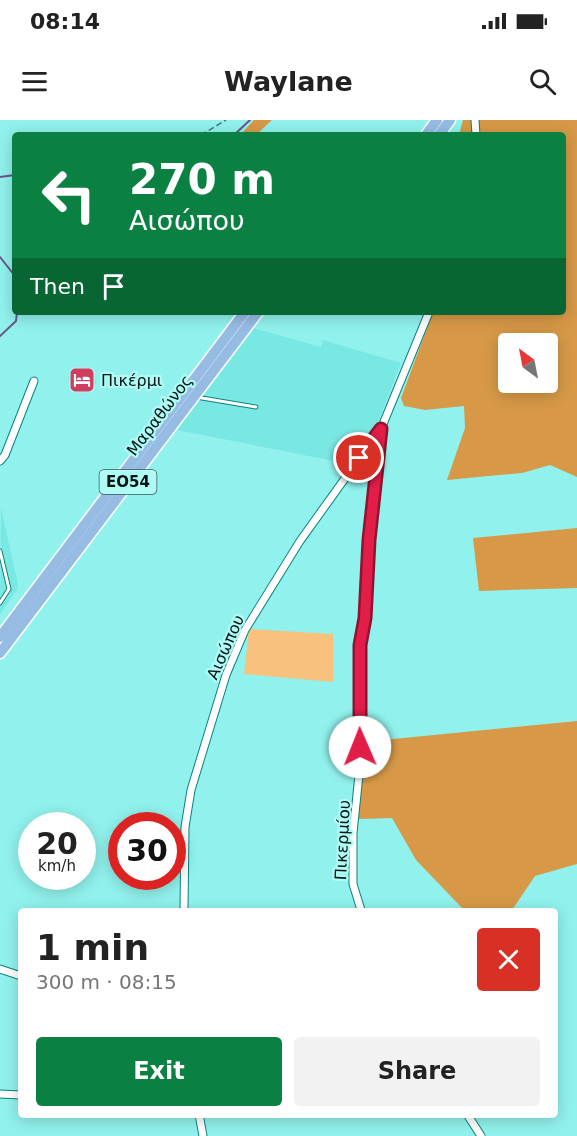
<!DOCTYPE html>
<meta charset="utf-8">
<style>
:root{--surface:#fff;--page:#f2f2f2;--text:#222;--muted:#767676;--accent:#0b8043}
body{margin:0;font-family:"DejaVu Sans",sans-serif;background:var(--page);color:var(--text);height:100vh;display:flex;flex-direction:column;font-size:22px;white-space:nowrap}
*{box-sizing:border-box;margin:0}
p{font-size:20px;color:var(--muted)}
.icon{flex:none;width:33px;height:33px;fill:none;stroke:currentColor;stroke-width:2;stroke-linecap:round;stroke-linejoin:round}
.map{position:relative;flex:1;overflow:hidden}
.panel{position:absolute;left:18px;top:788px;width:540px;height:210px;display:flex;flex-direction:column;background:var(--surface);border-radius:6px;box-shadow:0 3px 15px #0003}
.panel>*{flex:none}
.top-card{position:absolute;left:12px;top:12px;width:554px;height:183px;border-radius:6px;box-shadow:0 3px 15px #0003;background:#0b8043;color:#fff;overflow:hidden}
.needle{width:39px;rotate:328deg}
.fabs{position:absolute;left:498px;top:213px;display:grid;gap:12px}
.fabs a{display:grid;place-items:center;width:60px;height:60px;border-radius:6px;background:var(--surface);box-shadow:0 3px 15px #0003;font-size:30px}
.speed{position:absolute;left:18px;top:692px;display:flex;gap:12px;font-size:30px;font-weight:700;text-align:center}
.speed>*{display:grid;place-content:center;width:78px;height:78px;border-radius:50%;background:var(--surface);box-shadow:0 3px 15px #0003;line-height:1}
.speed small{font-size:15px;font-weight:400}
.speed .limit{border:9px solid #d22;background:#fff;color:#111}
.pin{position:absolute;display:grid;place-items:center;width:51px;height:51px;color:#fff;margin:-26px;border:3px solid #fff;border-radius:50%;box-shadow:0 2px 6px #0007}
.me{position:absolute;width:66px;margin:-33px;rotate:359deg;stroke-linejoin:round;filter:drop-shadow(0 0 4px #0008)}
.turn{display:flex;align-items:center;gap:21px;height:126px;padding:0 18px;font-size:27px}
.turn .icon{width:78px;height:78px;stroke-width:2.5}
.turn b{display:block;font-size:42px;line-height:51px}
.then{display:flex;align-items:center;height:57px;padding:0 18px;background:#0003;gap:12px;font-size:22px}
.round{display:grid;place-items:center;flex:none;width:63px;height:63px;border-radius:6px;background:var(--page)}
.summary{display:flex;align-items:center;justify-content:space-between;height:102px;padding:0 18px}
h1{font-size:36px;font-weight:600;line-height:45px}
.button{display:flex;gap:12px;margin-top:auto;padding:12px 18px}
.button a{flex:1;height:69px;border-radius:6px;background:var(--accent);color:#fff;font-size:24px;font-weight:600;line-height:69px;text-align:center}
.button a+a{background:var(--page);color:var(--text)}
.status{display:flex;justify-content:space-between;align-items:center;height:42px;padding:0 30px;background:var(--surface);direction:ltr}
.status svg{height:16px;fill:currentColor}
header{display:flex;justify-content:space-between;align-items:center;height:78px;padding:0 18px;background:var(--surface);font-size:27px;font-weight:600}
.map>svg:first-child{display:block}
.built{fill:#79e7e2}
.green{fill:#f8c17e}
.forest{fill:#d79947;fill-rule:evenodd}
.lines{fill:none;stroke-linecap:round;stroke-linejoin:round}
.stream{stroke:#6e5388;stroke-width:2}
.building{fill:#9bc873}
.service-casing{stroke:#0b817e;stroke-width:5}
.minor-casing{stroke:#0b817e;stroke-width:9}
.primary-casing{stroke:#fff;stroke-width:13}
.path{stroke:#457c79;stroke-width:1.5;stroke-dasharray:6 3;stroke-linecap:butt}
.service{stroke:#fff;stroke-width:3}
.minor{stroke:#fff;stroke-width:7}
.primary{stroke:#97bce4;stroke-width:10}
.route-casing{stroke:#92132f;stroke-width:15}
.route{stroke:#e11d48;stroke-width:10}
.labels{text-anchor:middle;stroke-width:4.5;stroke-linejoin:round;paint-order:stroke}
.shield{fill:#b1fbf7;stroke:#365a58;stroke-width:1.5}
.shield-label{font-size:15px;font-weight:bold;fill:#021514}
.poi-label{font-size:16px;fill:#021514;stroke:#b1fbf7;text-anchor:start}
.street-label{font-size:16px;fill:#021514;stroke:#b1fbf7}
</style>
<div class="status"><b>08:14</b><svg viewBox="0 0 49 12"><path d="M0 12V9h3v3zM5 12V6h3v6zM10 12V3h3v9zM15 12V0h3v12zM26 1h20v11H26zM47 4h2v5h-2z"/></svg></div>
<header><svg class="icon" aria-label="menu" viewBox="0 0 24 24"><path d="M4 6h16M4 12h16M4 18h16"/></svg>Waylane<svg class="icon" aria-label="search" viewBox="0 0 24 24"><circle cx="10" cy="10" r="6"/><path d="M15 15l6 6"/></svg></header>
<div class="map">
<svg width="577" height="1016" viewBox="0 0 577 1016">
<rect width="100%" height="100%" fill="#91f2ed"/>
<g class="built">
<path d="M250,207l71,20 2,-7 78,23 -24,62 -28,39 -177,-35z"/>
<path d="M1,388l17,77 -1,5 -17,24z"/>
</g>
<path class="green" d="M249,509l84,5v48l-89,-8z"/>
<g class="forest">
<path d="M254,0h18l-16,15h-16z"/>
<path d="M463,0h114v357l-27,-12 -28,8 -75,7 18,-52 -1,-22 -39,4 -21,-4 -3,-8 32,-86h129v-177h-103zM508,224h40v38h-40z"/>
<path d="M577,408v60l-98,3 -6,-53z"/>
<path d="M577,601v143l-42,12 -23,34h-48l-48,-50 -24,-42 -34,1 5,-77z"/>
</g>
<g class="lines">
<g class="stream">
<path d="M234,15l16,-15"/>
<path d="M0,57l15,-2"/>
<path d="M0,137l15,19"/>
<path d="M0,216l16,-15 1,-9"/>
</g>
</g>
<path class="building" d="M88,247l8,16 -20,10 -8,-16z"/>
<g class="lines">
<g class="service-casing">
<g id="service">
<path d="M196,277l60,10"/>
<path d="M0,431l9,38 -9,14"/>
</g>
</g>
<g class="minor-casing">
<g id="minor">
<path d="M475,0l1,15"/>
<path d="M0,341l5,-6 29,-74"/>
<path d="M184,790l1,-83 6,-37 35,-115 19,-45 55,-89 79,-110"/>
<path d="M361,790l-8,-26v-51l7,-68v-120l8,-58 7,-114 6,-44 48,-117"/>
<path d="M0,849l21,7"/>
<path d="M0,974l21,1"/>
<path d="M199,994l4,22"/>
<path d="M467,994l14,22"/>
</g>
</g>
<g class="primary-casing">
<g id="primary">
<path d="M426,15l11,-15"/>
<path d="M439,15l11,-15"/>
<path d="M0,517l245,-325"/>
<path d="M0,533l258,-341"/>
</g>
</g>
<path class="path" d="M201,15l25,-15"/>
<use href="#service" class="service"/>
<use href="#minor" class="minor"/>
<use href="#primary" class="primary"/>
</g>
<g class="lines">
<g class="route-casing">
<path id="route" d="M359,338l22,-29 -12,111 -4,78 -5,27v102"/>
</g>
<use href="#route" class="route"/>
</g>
<defs>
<g id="hotel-square" transform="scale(1.35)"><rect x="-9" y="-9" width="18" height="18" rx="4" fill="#ce3e5f" stroke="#b1fbf7"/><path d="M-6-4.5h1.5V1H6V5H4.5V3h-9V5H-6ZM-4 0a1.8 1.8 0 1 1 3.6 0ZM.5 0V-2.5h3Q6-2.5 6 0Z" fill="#fff"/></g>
</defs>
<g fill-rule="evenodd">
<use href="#hotel-square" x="82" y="260"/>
</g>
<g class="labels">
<rect class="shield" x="99.5" y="350" width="57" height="24" rx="4.5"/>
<g class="shield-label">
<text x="128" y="367">ΕΟ54</text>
</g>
<g class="poi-label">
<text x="101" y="266">Πικέρμι</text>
</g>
<g class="street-label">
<text transform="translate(159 295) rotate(-53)" y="6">Μαραθώνος</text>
<text transform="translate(225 527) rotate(-66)" y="6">Αισώπου</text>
<text transform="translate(342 720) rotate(-87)" y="6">Πικερμίου</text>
</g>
</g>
</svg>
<div class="fabs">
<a><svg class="needle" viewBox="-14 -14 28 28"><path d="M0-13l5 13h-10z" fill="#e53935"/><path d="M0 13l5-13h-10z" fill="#767676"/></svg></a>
</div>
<div class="speed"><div>20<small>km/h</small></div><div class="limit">30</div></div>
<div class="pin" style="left:359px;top:338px;background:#d93025"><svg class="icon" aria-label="arrive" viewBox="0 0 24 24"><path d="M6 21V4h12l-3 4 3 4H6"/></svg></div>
<svg class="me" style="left:360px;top:627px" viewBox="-20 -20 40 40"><circle r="19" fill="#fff"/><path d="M0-13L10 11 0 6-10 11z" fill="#e11d48"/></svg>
<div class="top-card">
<div class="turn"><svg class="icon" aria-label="left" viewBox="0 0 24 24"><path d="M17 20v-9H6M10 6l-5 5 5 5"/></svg><div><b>270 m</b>Αισώπου</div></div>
<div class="then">Then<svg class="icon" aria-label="arrive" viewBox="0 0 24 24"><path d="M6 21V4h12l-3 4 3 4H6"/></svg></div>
</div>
<section class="panel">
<div class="summary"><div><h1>1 min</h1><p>300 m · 08:15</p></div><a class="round" style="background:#d93025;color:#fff"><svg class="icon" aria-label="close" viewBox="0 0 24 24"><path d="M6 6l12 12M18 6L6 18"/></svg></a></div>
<div class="button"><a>Exit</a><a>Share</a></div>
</section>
</div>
